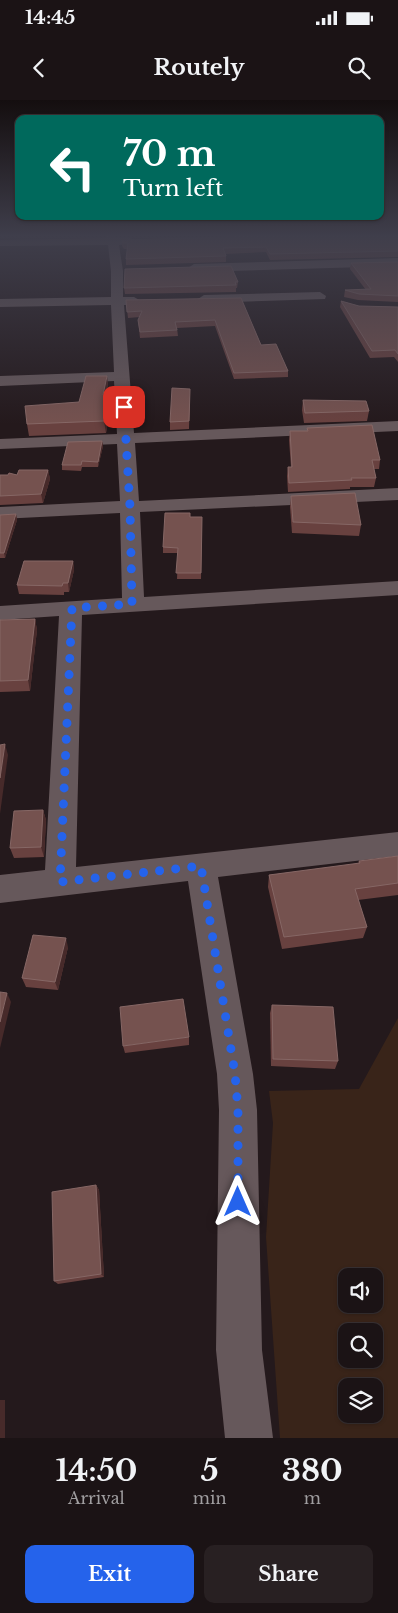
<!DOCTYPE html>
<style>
:root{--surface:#1b1315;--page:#282022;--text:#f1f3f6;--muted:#a09ea0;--line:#393234;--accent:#2563eb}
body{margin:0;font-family:"Libre Baskerville",serif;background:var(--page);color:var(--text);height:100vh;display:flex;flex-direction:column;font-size:19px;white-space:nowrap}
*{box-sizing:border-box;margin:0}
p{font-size:16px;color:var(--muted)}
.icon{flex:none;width:28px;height:28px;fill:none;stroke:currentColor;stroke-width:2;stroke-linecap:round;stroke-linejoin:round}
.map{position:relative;height:1338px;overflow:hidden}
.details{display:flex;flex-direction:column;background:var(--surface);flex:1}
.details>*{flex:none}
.top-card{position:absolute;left:15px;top:15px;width:369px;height:105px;border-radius:10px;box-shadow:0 1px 4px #0004,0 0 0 1px var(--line);background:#00695c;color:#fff;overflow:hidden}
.fabs{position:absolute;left:338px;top:1168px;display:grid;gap:10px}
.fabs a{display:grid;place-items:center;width:45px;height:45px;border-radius:10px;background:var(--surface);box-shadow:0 1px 4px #0004,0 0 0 1px var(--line);font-size:25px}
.pin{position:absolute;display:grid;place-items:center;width:42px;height:42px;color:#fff;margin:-21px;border-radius:10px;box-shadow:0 2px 8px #0006}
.me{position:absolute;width:55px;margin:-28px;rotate:0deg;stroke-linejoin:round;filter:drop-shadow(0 0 4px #0008)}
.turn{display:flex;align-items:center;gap:18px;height:105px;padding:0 25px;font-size:22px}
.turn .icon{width:65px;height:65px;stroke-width:2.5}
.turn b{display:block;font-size:35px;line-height:42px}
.eta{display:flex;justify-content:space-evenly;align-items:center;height:85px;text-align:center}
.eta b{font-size:30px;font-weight:800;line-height:35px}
.button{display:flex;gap:10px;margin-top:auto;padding:10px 25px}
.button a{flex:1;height:58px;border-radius:10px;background:var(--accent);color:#fff;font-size:20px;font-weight:800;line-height:58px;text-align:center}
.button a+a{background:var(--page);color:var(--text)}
.status{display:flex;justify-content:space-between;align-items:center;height:35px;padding:0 25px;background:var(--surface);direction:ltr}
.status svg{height:14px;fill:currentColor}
header{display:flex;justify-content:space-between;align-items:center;height:65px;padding:0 25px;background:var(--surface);font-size:22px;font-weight:800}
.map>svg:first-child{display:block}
.green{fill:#392419;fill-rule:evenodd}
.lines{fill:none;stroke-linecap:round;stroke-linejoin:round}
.street{fill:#66585b;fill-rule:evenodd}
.wall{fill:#68413f}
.shaded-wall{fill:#472a2a}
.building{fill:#75524f;stroke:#866765}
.route{stroke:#2563eb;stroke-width:9;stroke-dasharray:0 16.2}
</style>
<div class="status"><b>14:45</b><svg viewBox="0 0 49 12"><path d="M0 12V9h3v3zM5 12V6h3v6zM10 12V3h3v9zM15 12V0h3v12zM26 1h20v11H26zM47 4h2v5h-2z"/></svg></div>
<header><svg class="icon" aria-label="back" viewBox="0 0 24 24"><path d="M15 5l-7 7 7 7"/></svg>Routely<svg class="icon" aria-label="search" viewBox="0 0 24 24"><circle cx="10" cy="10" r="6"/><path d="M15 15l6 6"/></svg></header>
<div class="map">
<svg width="398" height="1338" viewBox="0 0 398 1338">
<rect width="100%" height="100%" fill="#24191c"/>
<path class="green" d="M398,918v420h-118l-14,-201 7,-114 -4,-32 90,-2zM346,1176h28v28h-28zM346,1231h28v28h-28zM346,1286h28v28h-28z"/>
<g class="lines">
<g class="street">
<path d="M107,136l24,2 6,3 -6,3 -12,1 4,26v26h11l7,4 -7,4h-10l10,128 264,-12v10l-263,12 4,58 259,-13v12l-258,12 4,85 254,-16v14l-316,20 -6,252 322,-35v24l-180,21 35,197 4,36 5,240 11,88h-48l-9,-88 3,-240 -2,-36 -29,-193 -188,22v-28l45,-5 14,-254 -59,4v-14l122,-8 -2,-85 -120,6v-12l120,-6 -3,-57 -117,5v-10l117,-5 -3,-53 -114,5v-10l114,-4 -3,-67 -111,2v-8l111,-2v-26l-3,-26 -108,1v-6l107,-2z"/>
<path d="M398,158v8l-204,6 -6,-4 6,-4z"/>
<path d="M320,192l6,4 -1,3 -121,4 -6,-4 6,-4z"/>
</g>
</g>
<g class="wall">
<path d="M398,136v21l-128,3 -4,-8 -41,2 1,2v6l-100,3v-6l1,-10h-3l-2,-3v-6z"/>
<path d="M398,162v40l-40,-2 -14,-3 1,-7h21l-16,-21 1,-6z"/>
<path d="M238,182l-1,6h-1v4l-111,2 -1,-6z"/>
<path d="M241,198l20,47 27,26v6l-54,2 -19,-53 -38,2 1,8 -38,2 -2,-18 2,-3 -12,1 -2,-18z"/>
<path d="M341,201l18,5 39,1v55l-4,-5 -24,1 -30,-51z"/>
<path d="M107,276l1,11 -2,8 5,12 -5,26 -77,3 -2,-12 52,-22z"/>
<path d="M190,296l-1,33 -19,1v-8z"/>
<path d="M303,300l66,11 -2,10 -63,2 -2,-13z"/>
<path d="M307,328l73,32 -1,9h-5l2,9 -2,9h-24v2l-62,3 -1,-16 1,-9h3l-2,-27 1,-9h17z"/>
<path d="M102,341l1,5 -5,21h-16l-1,4 -19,-1v-5z"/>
<path d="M48,370l2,9 -7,24 -43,2v-30h17z"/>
<path d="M291,396l70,29 -2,11 -67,-3 -2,-26z"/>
<path d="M16,414l1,6 -12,38h-5v-43z"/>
<path d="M190,417h12l-1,62h-24l1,-26h-15v-6z"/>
<path d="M73,461l1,9 -5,22h-5v3l-45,-1 -2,-9z"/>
<path d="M35,519l2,11 -7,61 -30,1v-72z"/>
<path d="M43,710l3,10 -2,37 -30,1 -4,-10z"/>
<path d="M398,756v39l-40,5 9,27 -4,11 -81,11 -14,-62 1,-12 89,-11 1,-3z"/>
<path d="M68,847l-10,43 -32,-3 -4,-9z"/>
<path d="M272,905l66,56 -3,8 -64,-3 -1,-53z"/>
<path d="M189,937v8l-64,8 -2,-7z"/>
<path d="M96,1085l3,5 5,87 -46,7 -4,-3z"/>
</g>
<g class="shaded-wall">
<path d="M107,276l1,11 -4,20 -1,-12z"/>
<path d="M110,295l1,12 -5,26 -2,-12z"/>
<path d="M102,341l1,5 -5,21v-5z"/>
<path d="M48,370l2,9 -7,24 -2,-9z"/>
<path d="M16,414l1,6 -12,38 -1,-5z"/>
<path d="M73,461l1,9 -5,22 -1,-9z"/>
<path d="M35,519l2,11 -7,61 -2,-11z"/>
<path d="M5,644l3,11 -8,59v-36z"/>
<path d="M43,710l3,10 -2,37 -3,-10z"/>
<path d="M66,838l2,9 -10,43 -3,-8z"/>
<path d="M7,893l4,9 -11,46v-26z"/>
<path d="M96,1085l3,5 5,87 -3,-3z"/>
<rect x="0" y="1300" width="5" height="38"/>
</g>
<g class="building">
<path d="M261,136h137v15l-128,3 -4,-7 -43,1 3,8 -100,3 2,-16h-5l-1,-3z"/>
<path d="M398,162v34l-39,-2 -14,-4 26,-1 -20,-26z"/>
<path d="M231,166l7,16h-3l1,3 -112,3 1,-19z"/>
<path d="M241,198l20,47 15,-1 12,27 -54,2 -19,-53 -40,2 2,8 -37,2 -2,-12 4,-9 -15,1 -1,-12z"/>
<path d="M341,201l18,5 39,1v47l-3,-4 -23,1z"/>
<path d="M86,276h21l-4,19h7l-6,26 -77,3 -2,-18 54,-4z"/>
<path d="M172,288l18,1 -1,32 -19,1z"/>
<path d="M303,300l63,1 3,10 -64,2z"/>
<path d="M372,325l8,35h-8l4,18h-25l1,2 -63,3 -1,-16h4l-2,-36h18l-1,-3z"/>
<path d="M102,341l-4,21 -16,-1 -1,4h-19l6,-23z"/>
<path d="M19,370h29l-7,24 -41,2v-21h8l1,-2 8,2z"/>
<path d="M355,393l6,32 -68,-3 -2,-26z"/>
<path d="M165,413h25v4h12l-1,56h-25l2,-25 -15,-1z"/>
<path d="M16,414l-12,39h-4v-38z"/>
<path d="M24,461h49l-5,22h-5l-1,3 -45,-1z"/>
<path d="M35,519l-7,61 -28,1v-61z"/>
<path d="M5,644l-5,34v-33z"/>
<path d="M43,710l-2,37 -31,1 4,-37z"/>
<path d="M398,756v27l-43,6 12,38 -83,10 -15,-62 91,-12 -1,-2z"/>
<path d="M33,835l33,3 -11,44 -33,-4z"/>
<path d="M0,892l7,1 -7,29z"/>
<path d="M183,899l6,38 -66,9 -3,-39z"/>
<path d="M272,905l61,2 5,54 -65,-2z"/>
<path d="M96,1085l5,89 -47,7 -2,-89z"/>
</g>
<linearGradient id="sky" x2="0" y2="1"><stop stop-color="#140e0f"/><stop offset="0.42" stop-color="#3f3e4b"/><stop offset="1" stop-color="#3f3e4b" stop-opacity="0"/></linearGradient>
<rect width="398" height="324" fill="url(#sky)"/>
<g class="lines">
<path class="route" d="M124,307l6,100 2,97 -60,4 -12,274 141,-16 34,208 3,36v92"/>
</g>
</svg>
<div class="fabs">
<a><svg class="icon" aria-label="sound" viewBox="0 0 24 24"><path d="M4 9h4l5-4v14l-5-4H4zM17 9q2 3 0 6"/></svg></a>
<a><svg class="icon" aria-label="search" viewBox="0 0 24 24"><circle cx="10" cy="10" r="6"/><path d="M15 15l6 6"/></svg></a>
<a><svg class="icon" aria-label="layers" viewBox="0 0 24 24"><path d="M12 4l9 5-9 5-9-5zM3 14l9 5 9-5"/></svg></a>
</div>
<div class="pin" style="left:124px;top:307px;background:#d93025"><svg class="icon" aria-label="arrive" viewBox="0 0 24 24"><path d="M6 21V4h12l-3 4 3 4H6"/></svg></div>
<svg class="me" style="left:238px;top:1102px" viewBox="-20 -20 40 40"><path d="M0-17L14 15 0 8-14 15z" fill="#2563eb" stroke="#fff" stroke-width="4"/></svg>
<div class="top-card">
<div class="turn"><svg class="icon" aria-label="left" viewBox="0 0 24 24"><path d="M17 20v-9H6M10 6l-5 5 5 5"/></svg><div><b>70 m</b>Turn left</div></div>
</div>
</div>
<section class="details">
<div class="eta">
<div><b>14:50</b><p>Arrival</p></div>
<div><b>5</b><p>min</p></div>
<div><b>380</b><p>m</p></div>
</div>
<div class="button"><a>Exit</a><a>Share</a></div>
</section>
